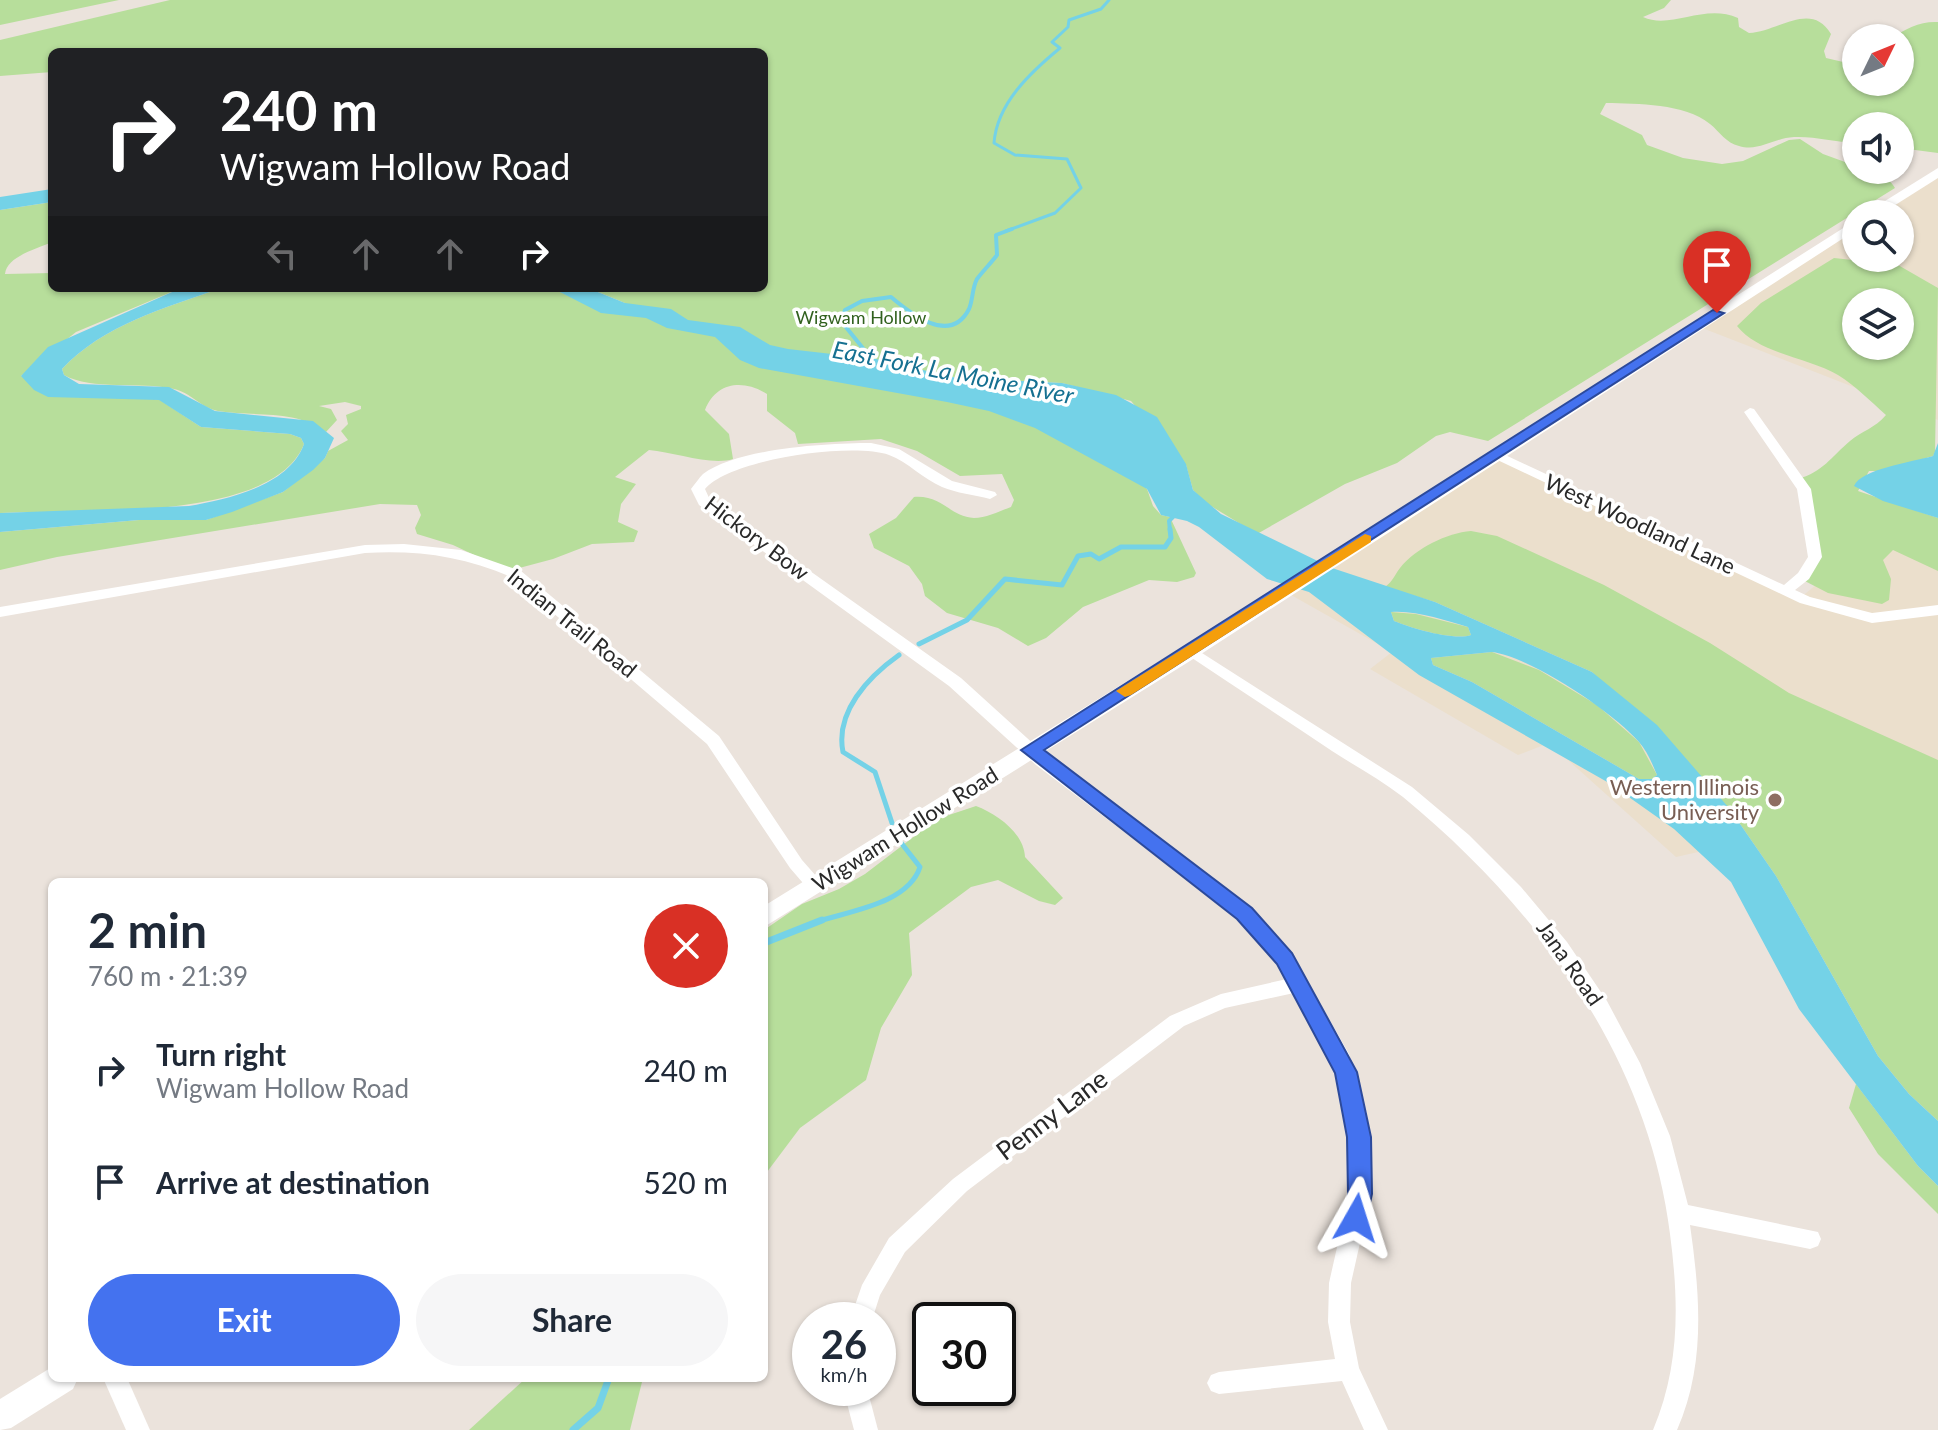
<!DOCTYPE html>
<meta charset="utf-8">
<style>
:root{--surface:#fff;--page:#f6f6f7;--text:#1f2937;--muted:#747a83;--accent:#4472ef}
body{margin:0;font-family:Lato,sans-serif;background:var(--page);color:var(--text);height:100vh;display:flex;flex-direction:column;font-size:30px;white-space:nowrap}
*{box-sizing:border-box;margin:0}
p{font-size:26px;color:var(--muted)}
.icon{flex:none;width:44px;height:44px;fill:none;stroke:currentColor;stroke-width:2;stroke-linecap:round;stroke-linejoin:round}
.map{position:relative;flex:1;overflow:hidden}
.details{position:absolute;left:48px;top:878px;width:720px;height:504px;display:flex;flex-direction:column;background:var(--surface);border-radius:12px;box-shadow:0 2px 6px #0004}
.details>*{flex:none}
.guide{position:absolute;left:48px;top:48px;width:720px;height:244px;border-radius:12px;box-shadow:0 2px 6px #0004;background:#202124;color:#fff;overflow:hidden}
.needle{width:52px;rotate:47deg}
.fabs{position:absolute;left:1842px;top:24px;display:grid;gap:16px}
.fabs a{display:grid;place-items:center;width:72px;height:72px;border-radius:50%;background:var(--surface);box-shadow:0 2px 6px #0004;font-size:40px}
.speed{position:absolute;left:792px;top:1302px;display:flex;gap:16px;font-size:40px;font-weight:700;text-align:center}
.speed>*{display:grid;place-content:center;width:104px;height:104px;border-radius:50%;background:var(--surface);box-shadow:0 2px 6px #0004;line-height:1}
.speed small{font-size:20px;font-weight:400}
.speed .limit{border:4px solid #111;border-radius:12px;background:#fff;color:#111}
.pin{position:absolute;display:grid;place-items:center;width:68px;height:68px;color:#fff;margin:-82px -34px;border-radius:50% 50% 50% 0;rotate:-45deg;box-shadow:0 0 8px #0007}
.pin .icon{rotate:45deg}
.me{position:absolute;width:88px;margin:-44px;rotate:6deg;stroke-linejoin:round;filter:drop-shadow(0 0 6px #0008)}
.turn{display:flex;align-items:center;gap:28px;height:168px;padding:0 40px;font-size:36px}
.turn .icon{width:104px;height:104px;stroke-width:2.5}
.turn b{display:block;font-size:56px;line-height:68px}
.lanes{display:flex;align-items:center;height:76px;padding:0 40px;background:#0003;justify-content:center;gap:40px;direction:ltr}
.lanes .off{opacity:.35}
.round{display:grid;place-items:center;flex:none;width:84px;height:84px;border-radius:42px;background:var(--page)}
.headline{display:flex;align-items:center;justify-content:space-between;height:136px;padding:0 40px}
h1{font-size:48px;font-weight:700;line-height:60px}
.cta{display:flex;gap:16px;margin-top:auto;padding:16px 40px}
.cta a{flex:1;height:92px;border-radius:48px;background:var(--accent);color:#fff;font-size:32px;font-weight:700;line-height:92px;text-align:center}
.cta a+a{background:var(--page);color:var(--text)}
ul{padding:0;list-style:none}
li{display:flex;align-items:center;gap:24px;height:112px;padding:0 40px}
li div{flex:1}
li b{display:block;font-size:30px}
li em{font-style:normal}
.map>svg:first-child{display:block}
.education{fill:#ebdfcc;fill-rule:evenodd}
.green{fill:#b7de9b;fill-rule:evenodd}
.water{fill:#74d2e7;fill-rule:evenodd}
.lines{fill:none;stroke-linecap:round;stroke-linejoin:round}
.stream-far3{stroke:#74d2e7;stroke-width:3}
.stream-far2{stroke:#74d2e7;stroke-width:4}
.stream-far1{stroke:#74d2e7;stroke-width:5}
.stream{stroke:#74d2e7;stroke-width:7}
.street{fill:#fff;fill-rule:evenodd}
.secondary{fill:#fff;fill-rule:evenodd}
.route{fill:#4472ef;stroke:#2c4a9b;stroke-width:2}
.slow{fill:#f59e0b}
.education-dot{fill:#8d6e63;stroke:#fff;stroke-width:3}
.labels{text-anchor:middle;stroke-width:7;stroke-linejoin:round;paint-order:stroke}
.far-park-label{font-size:18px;fill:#31611e;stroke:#fff}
.street-label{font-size:22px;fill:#292929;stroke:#fff}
.education-label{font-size:22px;fill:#785e54;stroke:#fff;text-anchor:end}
.water-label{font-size:24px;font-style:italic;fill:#157091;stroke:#fff}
.near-street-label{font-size:26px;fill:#292929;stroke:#fff}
</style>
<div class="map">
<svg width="1938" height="1430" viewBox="0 0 1938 1430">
<rect width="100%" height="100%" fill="#ebe3dc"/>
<g class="education">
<path d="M1938,172v248l-241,-94 159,-102v34h44v-44h-29zM1856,302h44v44h-44z"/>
<path d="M1496,456l304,142 33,-27 -12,-64 117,51v548l-204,-262 -58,13 -127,-114 -31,12 -148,-86 22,-17 -108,-61z"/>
</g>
<g class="green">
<path d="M0,0h119l-119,25z"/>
<path d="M170,0h1501l-7,8 -21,9c28,13 61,-14 95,1l1,9 10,6c29,-1 62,-33 82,1l-7,17 2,7 30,7v17h44v-44h-9c15,-9 29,-17 47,-16v131l-38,-5v-22h-44v17c-21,-1 -42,-7 -62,-6 -20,1 -35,15 -55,9 -13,-3 -19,-14 -29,-22 -26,-21 -72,-20 -104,-21l-6,11 42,21 5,10 36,13 39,6 21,-3 46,-21 11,-1 23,15 33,12v4c15,0 31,4 39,18l-407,253 -38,-9 -14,4 -39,27 -52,21 -88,50 -51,-31 -13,-13 -7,-25 -55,-64 -69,-18 -117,-6 130,54 72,58 6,17 8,9 9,2 26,56 -2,4 -17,5 -28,-2 -66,27 -37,31 -18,8 -30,-18 -51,-15 -22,-17 -3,-12 -13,-18 -35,-18 -5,-14 27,-16 18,-21c28,-2 35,19 60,21 12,0 26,-7 37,-11l3,-7 -12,-26 -42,2 -43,-25 -36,-12 -83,5 -3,-11 -28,-22v-17c-24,-15 -51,-12 -62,16l24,24 4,25c-22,7 -59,-7 -84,-9l-34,27 21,7 -15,20 -3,18 20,9 -4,11 -42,2 -39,15 -45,12 -55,-26 -36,-11 -2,-6 6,-13 -4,-10 -37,-1 -323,53 -57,13v-38l139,-12h67l77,-28 42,-34 3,-7 20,-11 -7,-9 7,-7 -2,-9 15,-6v-3l-16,-4 -26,4 12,3 6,11 -11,12c-30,-23 -72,-15 -108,-21 -17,-3 -28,-19 -44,-22 -34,-8 -82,2 -110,-14l-2,-6c41,-44 103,-61 159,-81h331l23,11 50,4 -37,-15h176v-236h-712v20l-52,4v-36z"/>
<path d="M52,202v40c-15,7 -45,14 -47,32l47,-1v15h129l-105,44 -55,44 139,24 41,27 89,7 11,4 3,6c-31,80 -232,65 -304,69v-303z"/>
<path d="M1834,258l64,7 40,23 -3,164 -2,4 -50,15h-14l-11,20 80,27v53l-45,-21 -10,10 8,19 -2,21 -7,4 -54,-11 -27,-14 10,-12 -13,-88c25,-7 33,-22 52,-38 12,-10 25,-13 36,-26 -17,-15 -29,-28 -48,-40 -30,-18 -79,-21 -101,-49l24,-23zM1856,302h44v44h-44z"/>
<path d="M1471,531l26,5 107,49 106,58 79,50 149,67v361l-29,-27 -31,-38 -102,-180 -47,-68 -137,-136 -157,-70 -50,-15c8,-6 9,-11 15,-19 16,-20 47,-35 71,-37z"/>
<path d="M1391,612l25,2 52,13 3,8c-17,6 -60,-7 -77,-14z"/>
<path d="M1492,652l47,18 58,35 42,37 18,33 -5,4h-13l-167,-97 -39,-17 -2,-7z"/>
<path d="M976,806c21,8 48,27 49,51l38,41 -8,7 -16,-4 -41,-21 -27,7 -62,46 3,42 -31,53 -15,52 -66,48 -36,48v-246l38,-26 37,-15 26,-15 72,-55z"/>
<path d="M1856,1084l62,82 20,20v28l-60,-60 -29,-46z"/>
<path d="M526,1378h117l-13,52h-161z"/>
</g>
<g class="water">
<path d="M52,189v13l-52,8v-13z"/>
<path d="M181,288h40c-56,20 -118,37 -159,81l2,6 15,9 90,3 46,24 98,10 21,17 -9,20 -12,12 -30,22 -51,20 -26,8h-67l-139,12v-19l189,-7c39,-7 100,-20 115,-62l-3,-6 -11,-4 -89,-7 -42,-27 -111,-3 -14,-7 -13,-14 27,-29z"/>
<path d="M552,288h36l37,15 46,6 17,11 52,7 30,18 18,4 88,10 81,19 105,5 54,12 41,22 29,47 7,26 28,24 111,54 103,34 157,70 65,53 72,83 47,68 102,180 31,38 29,27v65l-20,-20 -119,-157 -68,-127 -57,-53 -65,-46 -190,-108 -110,-83 -42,-13 -68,-52 -12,-6 -26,-6 -14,-26 -112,-61 -46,-17 -42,-9 -188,-34 -19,-8 -25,-23 -48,-9 -21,-10 -45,-5zM1391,612c24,-2 54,8 77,15l3,8c-17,6 -60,-7 -77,-14zM1492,652c39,5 121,60 147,90 8,9 13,21 18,33l-5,4h-13l-167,-97 -39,-17 -2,-7z"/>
<path d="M1938,443v75l-55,-17 -29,-15c7,-17 58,-24 79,-30z"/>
</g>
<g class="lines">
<path class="stream-far3" d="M1006,231l49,-18 26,-25 -14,-29 -52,-4 -21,-12c3,-40 37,-71 66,-95l-8,-6 16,-15 1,-7 32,-11 8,-9"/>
<g class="stream-far2">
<path d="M853,357l13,-5 -25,-31 4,-11 17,-9 29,-4c19,16 59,49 78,12 4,-9 3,-21 8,-30 6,-8 14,-16 20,-24l-1,-20 16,-6"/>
<path d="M1170,531l-1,-10 7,-7"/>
</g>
<g class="stream-far1">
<path d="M919,644l48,-24 38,-41 57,6 16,-29 13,-2 8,5 22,-12h44l6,-9 -1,-9"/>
<path d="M892,823l-17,-51 -32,-20c-8,-40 25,-75 56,-97"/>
<path d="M816,922c33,-11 92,-18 104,-55l-18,-23"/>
</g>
<g class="stream">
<path d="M764,943l58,-23"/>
<path d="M573,1430l25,-22 11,-30"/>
</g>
<g class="street">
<path d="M1750,408l4,1 57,80 11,68 -13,22 -14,11 15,7 62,16 66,-8v10l-66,8 -72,-20 -311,-147 2,-3h10l283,132 14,-12 10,-16 -11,-68 -53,-77z"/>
<path d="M871,443l28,6 53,32 43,11 2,3 -7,4c-15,-4 -34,-6 -48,-12 -19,-8 -34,-25 -53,-32 -37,-13 -160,4 -184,34l5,11 251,178 87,79 203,152 41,45 57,100 18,60 4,80 -20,89 -1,39 9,46 29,62h-24l-22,-49 -123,13 -8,-3 -4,-8 4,-8 8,-3 116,-13 -7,-37 1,-39 20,-89 -2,-80 -18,-59 -35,-62 -69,15 -41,18 -217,165 -62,61 -25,43 -8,25h-22l12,-35 27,-47 64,-59 217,-163 51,-22 66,-15 -9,-15 -39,-45 -203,-154 -87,-79 -250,-181 -8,-16c4,-5 8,-11 12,-15 34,-26 126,-31 168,-31z"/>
<path d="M404,544l57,6 60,21 198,165 83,124 22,25 -3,5h-12l-19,-22 -83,-124 -196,-167c-48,-21 -94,-27 -146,-24l-365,64v-10l365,-62z"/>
<path d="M1191,646l221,141 57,48 52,52 46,55 40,59 33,62 30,73 18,69 130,27 3,7 -3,7 -8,3 -120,-24c10,70 16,139 -13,205h-24c27,-64 26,-127 17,-196 -22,-177 -132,-326 -267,-437 -22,-17 -48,-31 -71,-46 -49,-33 -98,-65 -146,-97l-3,-3z"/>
<path d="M103,1378h24l23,52h-24z"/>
<path d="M843,1388h24l11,42h-24z"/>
</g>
<g class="secondary">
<path d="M1938,168v10l-57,36h-17z"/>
<path d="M1856,220v10l-658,426 -434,271v-21l420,-260z"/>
<path d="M52,1367v11h26l-5,11 -62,39 -11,2v-31z"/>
</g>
</g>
<path class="route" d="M1713,310l11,3 -680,437 208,158 40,45 65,119 14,65 1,57 -7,32 -9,3 -9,-3 -3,-8 4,-24 -1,-57 -12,-64 -58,-109 -40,-45 -216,-169z"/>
<path class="slow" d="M1365,534l6,2v6l-240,153 -6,2 -9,-6z"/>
<circle class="education-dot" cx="1775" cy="800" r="8"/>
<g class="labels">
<g class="far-park-label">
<text x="861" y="324">Wigwam Hollow</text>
</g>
<g class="street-label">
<text transform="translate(1640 524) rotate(25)" y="8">West Woodland Lane</text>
<text transform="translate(757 538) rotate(37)" y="8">Hickory Bow</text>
<text transform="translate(572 623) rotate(39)" y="8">Indian Trail Road</text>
<text transform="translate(905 829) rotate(-32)" y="8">Wigwam Hollow Road</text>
<text transform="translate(1570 963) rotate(55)" y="8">Jana Road</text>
</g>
<g class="education-label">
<text x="1759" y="795">Western Illinois<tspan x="1759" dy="25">University</tspan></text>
</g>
<g class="water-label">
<text transform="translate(953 373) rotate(11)" y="8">East Fork La Moine River</text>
</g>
<g class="near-street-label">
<text transform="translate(1052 1115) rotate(-37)" y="9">Penny Lane</text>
</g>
</g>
</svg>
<div class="fabs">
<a><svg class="needle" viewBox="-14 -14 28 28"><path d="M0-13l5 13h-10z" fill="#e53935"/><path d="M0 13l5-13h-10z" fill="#747a83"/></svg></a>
<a><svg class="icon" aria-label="sound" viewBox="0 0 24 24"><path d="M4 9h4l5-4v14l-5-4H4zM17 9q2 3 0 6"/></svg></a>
<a><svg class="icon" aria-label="search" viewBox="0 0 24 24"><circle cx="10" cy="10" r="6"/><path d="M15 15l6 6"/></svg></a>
<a><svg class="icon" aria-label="layers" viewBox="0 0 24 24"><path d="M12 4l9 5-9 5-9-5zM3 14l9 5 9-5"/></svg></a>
</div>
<div class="speed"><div>26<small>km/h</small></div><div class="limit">30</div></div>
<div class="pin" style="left:1717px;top:313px;background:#d93025"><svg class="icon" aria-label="arrive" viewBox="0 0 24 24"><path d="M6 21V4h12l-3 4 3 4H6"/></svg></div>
<svg class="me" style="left:1356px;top:1218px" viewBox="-20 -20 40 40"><path d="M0-17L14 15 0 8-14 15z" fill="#4472ef" stroke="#fff" stroke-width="4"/></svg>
<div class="guide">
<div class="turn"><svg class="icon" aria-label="right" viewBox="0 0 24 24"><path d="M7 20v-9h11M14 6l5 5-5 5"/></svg><div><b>240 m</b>Wigwam Hollow Road</div></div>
<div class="lanes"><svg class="icon off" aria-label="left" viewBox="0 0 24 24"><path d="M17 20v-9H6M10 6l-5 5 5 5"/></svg><svg class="icon off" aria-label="ahead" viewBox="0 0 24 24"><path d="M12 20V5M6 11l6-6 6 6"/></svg><svg class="icon off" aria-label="ahead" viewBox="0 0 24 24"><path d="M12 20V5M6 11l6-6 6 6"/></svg><svg class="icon" aria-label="right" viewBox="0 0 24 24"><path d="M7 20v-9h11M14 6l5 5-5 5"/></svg></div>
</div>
<section class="details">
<div class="headline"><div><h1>2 min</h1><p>760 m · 21:39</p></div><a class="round" style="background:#d93025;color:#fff"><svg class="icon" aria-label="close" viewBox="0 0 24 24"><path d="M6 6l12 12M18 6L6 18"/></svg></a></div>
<ul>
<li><svg class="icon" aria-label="right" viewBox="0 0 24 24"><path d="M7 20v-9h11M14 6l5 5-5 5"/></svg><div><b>Turn right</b><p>Wigwam Hollow Road</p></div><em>240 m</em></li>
<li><svg class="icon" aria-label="arrive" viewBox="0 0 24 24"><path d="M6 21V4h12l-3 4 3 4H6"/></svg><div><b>Arrive at destination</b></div><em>520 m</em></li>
</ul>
<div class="cta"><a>Exit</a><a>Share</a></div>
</section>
</div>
